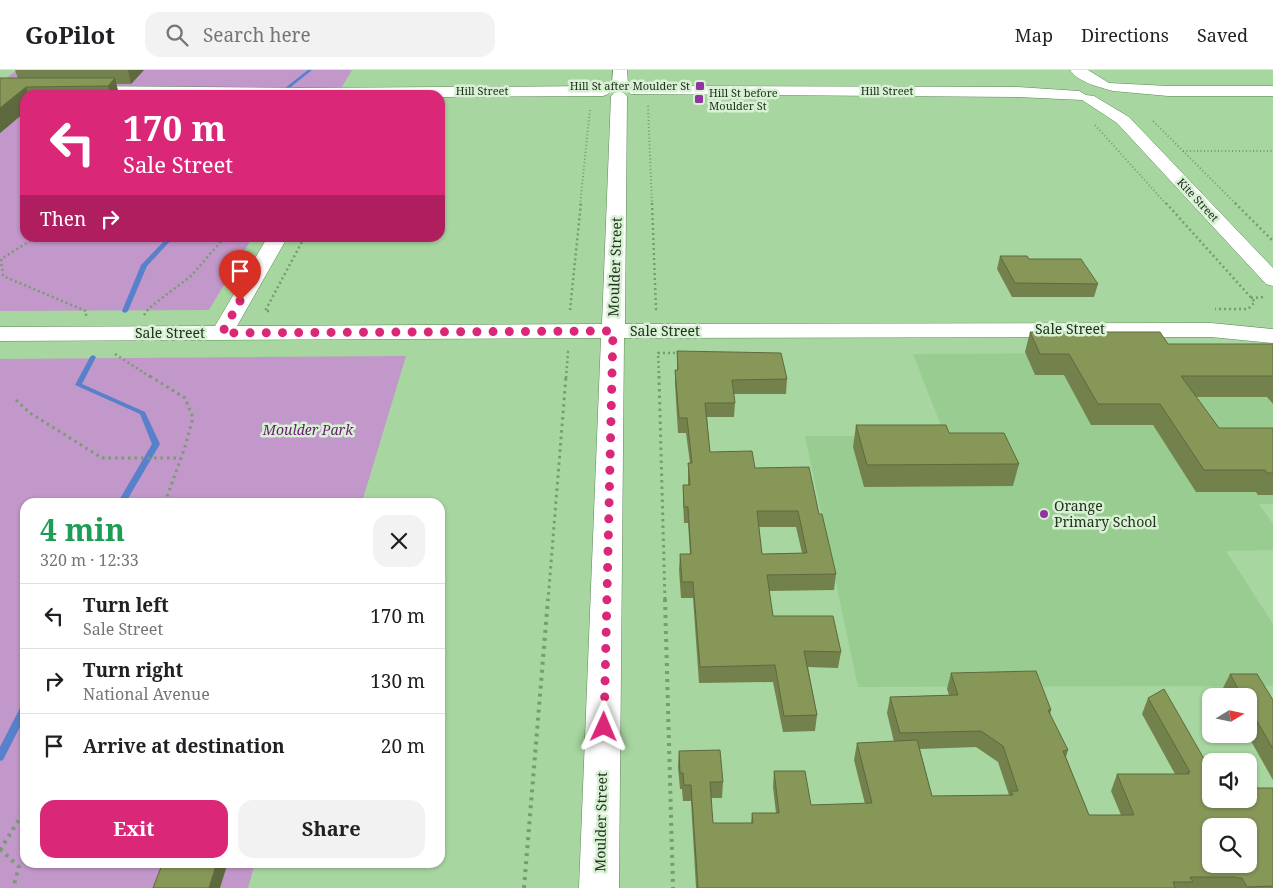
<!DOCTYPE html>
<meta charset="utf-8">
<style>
:root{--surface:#fff;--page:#f2f2f2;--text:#202124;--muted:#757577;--line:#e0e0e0;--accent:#db2777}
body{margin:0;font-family:"Noto Serif",serif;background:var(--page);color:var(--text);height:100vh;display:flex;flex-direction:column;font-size:19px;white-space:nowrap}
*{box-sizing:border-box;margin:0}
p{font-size:16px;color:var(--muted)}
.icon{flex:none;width:28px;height:28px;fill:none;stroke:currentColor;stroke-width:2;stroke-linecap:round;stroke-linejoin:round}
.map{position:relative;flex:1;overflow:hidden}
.panel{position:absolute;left:20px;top:428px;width:425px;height:370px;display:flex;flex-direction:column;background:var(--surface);border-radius:15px;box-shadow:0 1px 4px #0004}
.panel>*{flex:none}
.guide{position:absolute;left:20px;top:20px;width:425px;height:152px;border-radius:15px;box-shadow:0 1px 4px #0004;background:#db2777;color:#fff;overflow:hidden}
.needle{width:32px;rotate:80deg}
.controls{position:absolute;left:1202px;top:618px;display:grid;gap:10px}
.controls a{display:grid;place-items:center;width:55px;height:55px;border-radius:10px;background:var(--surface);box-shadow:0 1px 4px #0004;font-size:25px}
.pin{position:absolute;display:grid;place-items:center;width:42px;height:42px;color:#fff;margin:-51px -21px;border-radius:50% 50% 50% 0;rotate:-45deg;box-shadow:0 0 5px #0007}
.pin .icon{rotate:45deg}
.me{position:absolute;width:55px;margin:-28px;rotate:1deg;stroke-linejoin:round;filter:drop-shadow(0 0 4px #0008)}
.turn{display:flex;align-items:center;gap:18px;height:105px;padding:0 20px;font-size:22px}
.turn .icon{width:65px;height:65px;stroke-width:2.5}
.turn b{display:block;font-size:35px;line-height:42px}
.then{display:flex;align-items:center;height:48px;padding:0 20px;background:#0003;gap:10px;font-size:19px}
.round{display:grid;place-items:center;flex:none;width:52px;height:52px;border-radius:15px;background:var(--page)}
.summary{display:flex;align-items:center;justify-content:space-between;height:85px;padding:0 20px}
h1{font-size:30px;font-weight:700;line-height:38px;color:#1e9e55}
.action{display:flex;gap:10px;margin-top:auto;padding:10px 20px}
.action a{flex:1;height:58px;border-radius:15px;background:var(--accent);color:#fff;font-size:20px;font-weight:700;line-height:58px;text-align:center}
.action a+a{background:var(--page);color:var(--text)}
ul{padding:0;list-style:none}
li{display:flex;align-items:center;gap:15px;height:65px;padding:0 20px;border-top:1px solid var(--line)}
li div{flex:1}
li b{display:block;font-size:19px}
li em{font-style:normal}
header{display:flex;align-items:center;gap:30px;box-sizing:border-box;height:70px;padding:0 25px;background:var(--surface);border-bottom:1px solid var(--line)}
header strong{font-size:24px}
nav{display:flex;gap:28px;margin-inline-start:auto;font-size:18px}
.search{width:350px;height:45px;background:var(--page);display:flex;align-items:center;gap:12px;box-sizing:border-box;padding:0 18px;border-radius:15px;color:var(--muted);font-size:19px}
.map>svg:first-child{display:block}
.built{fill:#99cc91}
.green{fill:#c297c9}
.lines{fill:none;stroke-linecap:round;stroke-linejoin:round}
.stream{fill:#5881cb;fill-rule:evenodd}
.minor-casing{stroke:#5c8856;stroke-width:1}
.path-far3{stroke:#789c72;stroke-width:2;stroke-dasharray:1 2.5;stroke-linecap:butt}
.path-far2{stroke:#789c72;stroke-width:2.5;stroke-dasharray:2 3;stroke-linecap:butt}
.path-far1{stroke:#789c72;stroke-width:3;stroke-dasharray:2.5 4;stroke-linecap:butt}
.path{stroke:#789c72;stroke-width:4;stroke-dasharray:3 5;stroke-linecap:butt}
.minor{fill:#fff;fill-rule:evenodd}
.wall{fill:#73824c;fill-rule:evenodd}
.shaded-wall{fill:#5e6a3e}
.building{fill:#869758;stroke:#5e6a3e;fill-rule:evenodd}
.route{stroke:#db2777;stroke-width:9;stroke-dasharray:0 16.2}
.poi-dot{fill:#9035a0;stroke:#d8f0d4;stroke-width:2}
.labels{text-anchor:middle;stroke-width:5;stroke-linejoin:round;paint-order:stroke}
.far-poi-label{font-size:11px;fill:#21331e;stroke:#d8f0d4;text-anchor:end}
.far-street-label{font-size:11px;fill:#21331e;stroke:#d8f0d4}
.street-label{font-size:14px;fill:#21331e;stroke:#d8f0d4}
.park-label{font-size:14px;font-style:italic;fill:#661c73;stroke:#d8f0d4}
.poi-label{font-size:14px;fill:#21331e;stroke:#d8f0d4;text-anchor:start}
</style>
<header>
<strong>GoPilot</strong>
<div class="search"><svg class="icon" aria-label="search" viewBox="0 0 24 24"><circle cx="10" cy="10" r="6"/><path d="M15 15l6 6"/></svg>Search here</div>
<nav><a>Map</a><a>Directions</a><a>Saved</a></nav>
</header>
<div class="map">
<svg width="1273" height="818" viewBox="0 0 1273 818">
<rect width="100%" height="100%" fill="#a7d6a0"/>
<path class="built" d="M1273,282v152h-14l14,20v26l-47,1 47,73v62l-415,1 -53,-251h140l-32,-82z"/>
<g class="green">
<path d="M13,0h339l-15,25h-312v143h227l-43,72 -209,1v-228l17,-13z"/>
<path d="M406,286l-44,146h-337v360l230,1 -7,25h-248v-529z"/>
</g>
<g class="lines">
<g class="stream">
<path d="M308,0h4l-31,25h-5z"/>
<path d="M167,168h6l-26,28 -19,45 -3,2 -2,-1 -1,-1 19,-46z"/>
<path d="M93,285l3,2 -14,27 63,28 15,32 -34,58h-8l34,-58 -12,-30 -65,-29 15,-28z"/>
<path d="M25,633v14l-22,43 -3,1v-14l22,-43z"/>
</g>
<g class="minor-casing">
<g id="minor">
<path d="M613,0h14l1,15 -3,3h-10l-3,-3z"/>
<path d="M1070,0h18l21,13 59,3h105v10h-105l-55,-5c-13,-4 -34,-8 -43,-21z"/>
<path d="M82,16l219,2 302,-2 5,2 3,3 -3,3 -5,2 -163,1v-2l-363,-1 -3,-3 3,-3z"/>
<path d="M636,16l382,1 61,4 7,4 8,1 35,21 144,151v18l-7,-2 -149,-161 -35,-23 -64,-3 -387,-3 -3,-3 3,-3z"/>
<path d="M619,21l5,2 3,3 -2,228 586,-1 62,6v14l-62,-6 -587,1 -5,550h-40l22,-550 -601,3v-14l215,-1 52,-88h20l-50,88 365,-2 9,-228 3,-3z"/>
</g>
</g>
<g class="path-far3">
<path d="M648,36l4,99"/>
<path d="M1153,51l84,84"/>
<path d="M1095,55l72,80"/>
<path d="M1183,81h90"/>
<path d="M580,135l10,-96"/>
</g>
<g class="path-far2">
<path d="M652,133l4,106h2"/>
<path d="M1166,133l89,99 -7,7h-33"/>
<path d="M1235,133l38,38"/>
<path d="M35,168l-34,21 2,17 83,35v5"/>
<path d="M1251,228l14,-1"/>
<path d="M570,240l11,-107"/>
<path d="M269,241h-4l39,-73"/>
<path d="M144,245l5,-7 42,-32 33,-38"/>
<path d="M115,284l37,24"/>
<path d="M566,308l2,-26h-2"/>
<path d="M659,308l-1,-25h21"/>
</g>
<g class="path-far1">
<path d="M150,306l35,22 8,20 -9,32 -19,52"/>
<path d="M659,306l6,225"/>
<path d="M16,330l14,13 72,45h79"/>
<path d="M548,531l18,-225"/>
</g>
<g class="path">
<path d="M665,529l8,289"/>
<path d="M0,779l19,18 -6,21"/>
<path d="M0,780l25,-40"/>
<path d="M524,818l24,-289"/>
</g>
<use href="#minor" class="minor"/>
</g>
<g class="wall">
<path d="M15,0h129l-13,14h-15l3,11h-94v17l-25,21 18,-55z"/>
<path d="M1000,186l29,3 69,25 -4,13h-82l-15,-28z"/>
<path d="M1030,262l138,12h105v60l-6,-7h-71l23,31h54v67h-15l-2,-3h-60l-43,-67h-62l-27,-50h-29l-10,-23z"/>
<path d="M677,281l110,28 -1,15h-52l1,9 -1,14h-27l3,35 45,16 64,46 17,60 -2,16 -65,1 4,25 68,36 -3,16 -30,-1 9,48 -2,16 -32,1 -10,-50 -74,1 -6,-85h-12l-2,-28 1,-16h10l-2,-31h-4l-1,-23v-15h5v-22h2l-4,-30h-8l-3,-49v-14h2zM759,457h37l6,26 -40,1z"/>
<path d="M856,355l93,8 70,31 -6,22 -149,1 -11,-40z"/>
<path d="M951,603l100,37 -1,5 18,35 -2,7 23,58h32l-10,-24 6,-17h58l-33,-60 6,-16 63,101 42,-11h20v100h-577l-5,-87h-8l-1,-12h-2l-2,-22 1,-16 44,31 -1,16h-11l2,25h38l1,-10h24l-3,-26 1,-16 37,34 54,-1 -11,-44 3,-17 37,-1 -7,-29 3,-16 59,-2 -2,-6zM976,677l22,15 11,33 -77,1 -12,-47z"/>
<path d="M1230,604l43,26v80l-26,-46h2v-38h-23l-4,-6z"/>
</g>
<g class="shaded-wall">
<path d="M128,0h16l-13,14z"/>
<path d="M115,8l4,17h-9l-2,-9z"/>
<path d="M26,17l3,8h-4v17l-25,21v-25z"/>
<path d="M217,792h11l-8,26h-11z"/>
</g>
<g class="building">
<path d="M0,8h115l-7,8 -82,1 -26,21z"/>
<path d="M1000,186h27l2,3h52l17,25 -83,-1z"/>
<path d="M1030,262h130l8,12h105v32h-92l38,52h54v45h-6l-2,-3h-61l-44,-66h-62l-29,-50h-29z"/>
<path d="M677,281l104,2 6,26 -55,1 3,23h-30l5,49 42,-1 3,17 54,-1 10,47h3l14,60 -69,1 6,41h60l8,36 -37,-1 13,64 -33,1 -9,-51 -75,2 -7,-85h-11l-2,-28h11l-3,-47h-4l-1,-22h7l-2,-22h4l-5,-45h-8l-4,-48h3zM757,441h41l9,42 -45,1z"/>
<path d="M856,355h90l3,8h55l15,31 -152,1z"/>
<path d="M1036,601l15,39h-3l20,40 -5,1 26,64h45l-17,-41h72l-1,-2h2l-42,-74 16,-9 47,82v28h38v-17l4,6h20v98l-26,1 -5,-9h-5l-1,-1h-46l3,5h-20l2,6h-477l-7,-103h-7l-1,-12h-3l-1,-22 41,-1 3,32h-13l3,41h40l-1,-10h27l-5,-42h31l6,34 61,-2 -15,-60 60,-3 15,56 81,-1 -2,-4h7l-15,-45 -22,-15 -81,2 -10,-36 68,-2 -7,-22zM1211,756h38v38h-38z"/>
<path d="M1230,604h27l16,26v49l-24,-42v-11h-7z"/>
<path d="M163,792h54l-8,26h-56z"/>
</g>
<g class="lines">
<path class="route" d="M240,231l-18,32 391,-2 -9,396"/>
</g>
<g class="poi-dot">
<rect x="695" y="11" width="10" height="10" rx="2.5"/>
<rect x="694" y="24" width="10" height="10" rx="2.5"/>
<circle cx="1044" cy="444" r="5"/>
</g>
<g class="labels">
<g class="far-poi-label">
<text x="690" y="20">Hill St after Moulder St</text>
<text x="709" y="27" text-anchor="start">Hill St before<tspan x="709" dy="13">Moulder St</tspan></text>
</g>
<g class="far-street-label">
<text x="482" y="25">Hill Street</text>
<text x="887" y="25">Hill Street</text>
<text transform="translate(1198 130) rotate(47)" y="4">Kite Street</text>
</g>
<g class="street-label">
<text transform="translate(615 197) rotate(-88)" y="5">Moulder Street</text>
<text x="1070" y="264">Sale Street</text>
<text x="665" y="266">Sale Street</text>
<text x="170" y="268">Sale Street</text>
<text transform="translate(601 752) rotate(-89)" y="5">Moulder Street</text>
</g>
<g class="park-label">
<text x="308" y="365">Moulder Park</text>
</g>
<g class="poi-label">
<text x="1054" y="441">Orange<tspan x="1054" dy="16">Primary School</tspan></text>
</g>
</g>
</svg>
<div class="controls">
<a><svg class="needle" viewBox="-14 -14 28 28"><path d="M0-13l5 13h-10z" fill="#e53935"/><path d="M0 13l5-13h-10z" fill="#757577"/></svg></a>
<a><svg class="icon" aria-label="sound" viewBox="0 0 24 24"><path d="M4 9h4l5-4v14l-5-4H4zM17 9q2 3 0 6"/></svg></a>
<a><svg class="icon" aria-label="search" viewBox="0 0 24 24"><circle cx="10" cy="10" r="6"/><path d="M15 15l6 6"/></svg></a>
</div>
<div class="pin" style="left:240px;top:231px;background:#d93025"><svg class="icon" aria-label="arrive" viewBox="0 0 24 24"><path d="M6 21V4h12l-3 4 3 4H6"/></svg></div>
<svg class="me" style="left:604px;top:657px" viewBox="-20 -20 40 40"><path d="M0-17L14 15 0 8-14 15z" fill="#db2777" stroke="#fff" stroke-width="4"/></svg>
<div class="guide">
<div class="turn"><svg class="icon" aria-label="left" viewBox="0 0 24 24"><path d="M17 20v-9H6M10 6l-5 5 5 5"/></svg><div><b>170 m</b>Sale Street</div></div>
<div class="then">Then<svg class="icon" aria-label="right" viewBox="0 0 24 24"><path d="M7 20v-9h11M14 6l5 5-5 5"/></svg></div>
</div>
<section class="panel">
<div class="summary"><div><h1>4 min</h1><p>320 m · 12:33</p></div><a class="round"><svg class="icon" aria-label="close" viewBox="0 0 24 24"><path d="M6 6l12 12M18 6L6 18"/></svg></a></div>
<ul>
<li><svg class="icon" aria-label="left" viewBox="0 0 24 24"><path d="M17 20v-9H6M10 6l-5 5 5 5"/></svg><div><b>Turn left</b><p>Sale Street</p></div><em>170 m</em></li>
<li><svg class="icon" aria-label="right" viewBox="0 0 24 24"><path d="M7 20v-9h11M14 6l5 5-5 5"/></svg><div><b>Turn right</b><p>National Avenue</p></div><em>130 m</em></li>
<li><svg class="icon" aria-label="arrive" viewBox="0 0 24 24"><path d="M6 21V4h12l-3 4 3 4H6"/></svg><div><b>Arrive at destination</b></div><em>20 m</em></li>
</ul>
<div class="action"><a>Exit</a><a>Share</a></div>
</section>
</div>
